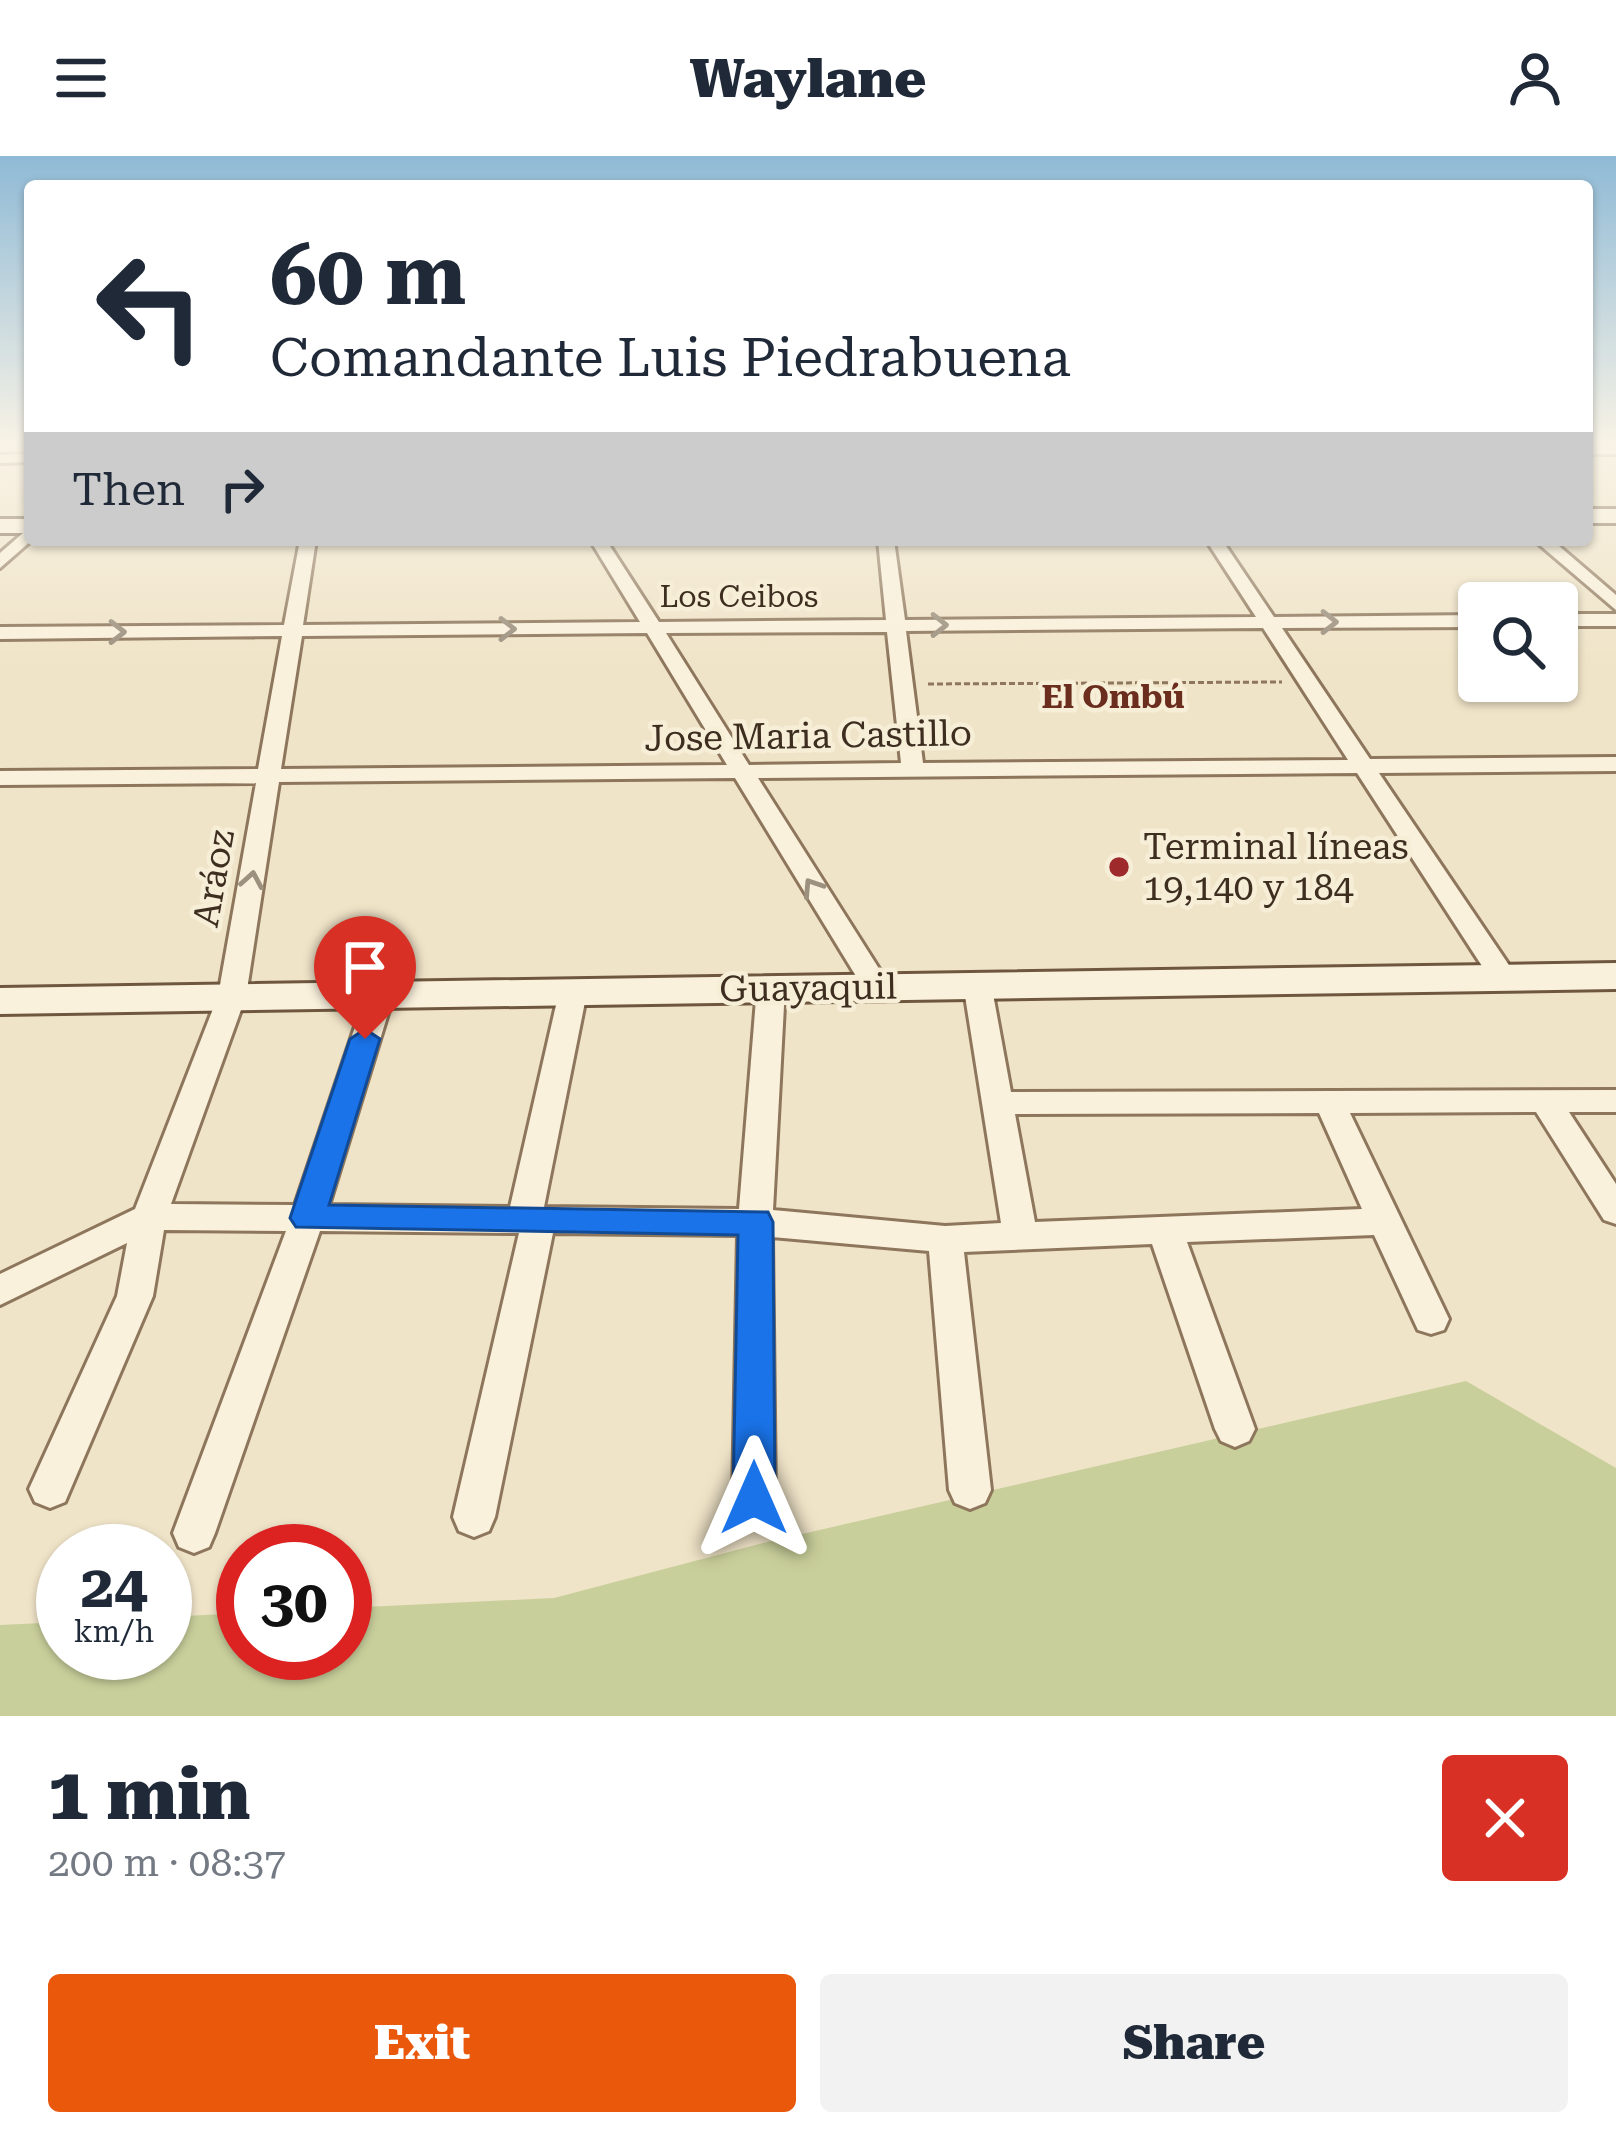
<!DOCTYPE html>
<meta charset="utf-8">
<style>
:root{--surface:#fff;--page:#f2f2f3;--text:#1f2937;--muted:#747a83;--accent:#ea580c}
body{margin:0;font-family:"Roboto Serif",serif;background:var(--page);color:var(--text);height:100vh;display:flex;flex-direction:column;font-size:45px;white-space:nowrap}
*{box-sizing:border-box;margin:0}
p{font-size:39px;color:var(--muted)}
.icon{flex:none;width:66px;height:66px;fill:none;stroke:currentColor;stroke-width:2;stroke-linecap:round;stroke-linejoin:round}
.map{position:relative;height:1560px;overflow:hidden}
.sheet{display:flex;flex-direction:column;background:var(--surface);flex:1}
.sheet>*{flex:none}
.banner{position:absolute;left:24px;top:24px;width:1569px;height:366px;border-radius:12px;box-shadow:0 3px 9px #0004;background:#fff;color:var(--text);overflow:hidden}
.controls{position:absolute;left:1458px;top:426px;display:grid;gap:24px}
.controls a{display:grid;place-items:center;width:120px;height:120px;border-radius:12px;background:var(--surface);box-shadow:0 3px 9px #0004;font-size:60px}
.speed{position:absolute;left:36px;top:1368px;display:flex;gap:24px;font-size:60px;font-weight:700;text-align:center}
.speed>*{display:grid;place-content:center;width:156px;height:156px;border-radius:50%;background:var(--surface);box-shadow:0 3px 9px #0004;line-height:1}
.speed small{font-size:30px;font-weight:400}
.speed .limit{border:18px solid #d22;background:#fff;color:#111}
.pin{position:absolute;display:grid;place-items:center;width:102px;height:102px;color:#fff;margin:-123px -51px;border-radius:50% 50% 50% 0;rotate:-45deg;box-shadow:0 0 12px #0007}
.pin .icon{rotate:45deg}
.me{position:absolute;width:132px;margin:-66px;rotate:0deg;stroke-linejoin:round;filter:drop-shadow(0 0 9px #0008)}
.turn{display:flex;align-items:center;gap:42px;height:252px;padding:0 48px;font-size:54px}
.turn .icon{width:156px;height:156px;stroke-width:2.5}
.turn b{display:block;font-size:84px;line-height:102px}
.then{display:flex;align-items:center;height:114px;padding:0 48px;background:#0003;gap:24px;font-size:45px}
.round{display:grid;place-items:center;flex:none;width:126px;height:126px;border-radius:12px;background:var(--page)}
.head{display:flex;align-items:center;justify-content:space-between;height:204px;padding:0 48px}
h1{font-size:72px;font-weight:800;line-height:90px}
.cta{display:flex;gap:24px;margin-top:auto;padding:24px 48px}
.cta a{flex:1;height:138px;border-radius:12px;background:var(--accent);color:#fff;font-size:48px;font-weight:800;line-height:138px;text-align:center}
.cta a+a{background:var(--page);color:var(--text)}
header{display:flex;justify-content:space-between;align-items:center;height:156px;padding:0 48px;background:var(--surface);font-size:54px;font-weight:800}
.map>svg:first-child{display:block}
.green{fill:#c9cf9b}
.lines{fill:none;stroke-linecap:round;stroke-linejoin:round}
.street-casing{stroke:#8d765c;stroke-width:6}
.secondary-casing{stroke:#6f573f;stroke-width:6}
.path{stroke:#8d765c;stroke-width:3;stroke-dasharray:6 3;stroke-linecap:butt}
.street{fill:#faf1dc;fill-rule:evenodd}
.secondary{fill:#faf1dc;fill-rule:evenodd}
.oneway{stroke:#9c907e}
.route{fill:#1a73e8;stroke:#114b97;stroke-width:3}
.poi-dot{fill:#9e2a2b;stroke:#f7eed8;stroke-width:4.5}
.labels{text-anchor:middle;stroke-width:9;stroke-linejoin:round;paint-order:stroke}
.far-street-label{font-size:30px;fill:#3d2e20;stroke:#f7eed8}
.far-neighbourhood-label{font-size:33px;font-weight:bold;fill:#6b2e1e;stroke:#f7eed8}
.street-label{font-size:36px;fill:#3d2e20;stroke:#f7eed8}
.poi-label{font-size:36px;fill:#3d2e20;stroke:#f7eed8;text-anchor:start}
</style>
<header><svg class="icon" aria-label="menu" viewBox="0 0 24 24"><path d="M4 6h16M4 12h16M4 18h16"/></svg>Waylane<svg class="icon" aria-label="person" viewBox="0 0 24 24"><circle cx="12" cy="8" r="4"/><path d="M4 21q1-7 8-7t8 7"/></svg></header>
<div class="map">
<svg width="1616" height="1560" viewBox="0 0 1616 1560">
<rect width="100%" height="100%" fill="#f0e4c8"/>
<path class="green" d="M1466,1225l150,87v248h-1616v-91l63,-3v31h102v-36l78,-4v40h102v-45l209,-10 209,-55z"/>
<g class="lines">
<g class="street-casing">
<g id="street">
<rect x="1587" y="290" width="29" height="8"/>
<path d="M30,298v8l-30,1v-8z"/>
<path d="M30,371l2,13 -32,28v-15z"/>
<path d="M300,384h16l-13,85 337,-3 -50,-82h16l53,82 227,-2 -8,-80h16l11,80 351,-3 -50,-77h16l52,77 205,-2v12l-197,1 88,131 246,-2v14l-237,2 138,204 -14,9 -10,-3 -136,-210 -599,5 132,208 -14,9 -14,-9 -127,-208 -456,4 -33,214 -75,208 124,1 71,-211 14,-9 14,9 -65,211 181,2 49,-215 14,-9 14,9 -43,215 195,2 18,-222 14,-9 14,9 -12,223 172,16 56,-3 -38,-240 14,-9 14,9 20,109 605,-2v22h-47l47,72v40l-12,-4 -68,-108 -186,1 99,206 -5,11 -13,4 -13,-4 -44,-95 -187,7 68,187 -6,12 -14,6 -14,-6 -6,-12 -63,-185 -188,8 27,238 -6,13 -15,6 -15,-6 -6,-13 -20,-239 -157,-14 3,261 -6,14 -15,5 -15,-5 -6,-14 5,-263 -185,-2 -58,284 -6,14 -15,6 -15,-6 -6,-14 66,-284 -199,-2 -105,302 -6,14 -15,6 -15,-6 -6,-14 113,-302 -122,-1 -11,66 -88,206 -15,6 -15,-6 -6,-13 88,-193 10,-53 -127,62v-31l135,-65 83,-213 38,-213 -256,2v-14l258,-2 24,-133 -282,3v-12l284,-2zM1263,472l85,132 -425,3 -17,-132zM887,476l14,131 -152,2 -83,-132zM647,477l80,132 -446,4 21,-133zM1319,957l43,96 -327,13 -20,-108z"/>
<path d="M1534,384h18l64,55v15z"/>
<rect x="1557" y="458" width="59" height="12"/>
</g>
</g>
<g class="secondary-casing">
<g id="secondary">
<rect x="1587" y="353" width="29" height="14"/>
<rect x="0" y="363" width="30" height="14"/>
<path d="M1616,807v26l-1616,25v-26z"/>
</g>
</g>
<path class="path" d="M928,528l354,-2"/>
<use href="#street" class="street"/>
<use href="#secondary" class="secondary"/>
</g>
<defs><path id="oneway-chevron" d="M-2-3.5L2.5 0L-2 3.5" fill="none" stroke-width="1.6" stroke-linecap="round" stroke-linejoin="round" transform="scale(3)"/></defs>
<g class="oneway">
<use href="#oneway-chevron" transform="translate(1329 466)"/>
<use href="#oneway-chevron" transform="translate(939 469)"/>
<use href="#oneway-chevron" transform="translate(507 473)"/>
<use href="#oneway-chevron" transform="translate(117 476)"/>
<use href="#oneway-chevron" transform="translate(252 724) rotate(-80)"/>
<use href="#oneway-chevron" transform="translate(812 731) rotate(-123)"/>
</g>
<linearGradient id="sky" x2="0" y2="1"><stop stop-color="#8fbad6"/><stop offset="0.57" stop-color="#f8f3e6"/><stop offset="1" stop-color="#f8f3e6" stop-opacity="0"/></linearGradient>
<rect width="1616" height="504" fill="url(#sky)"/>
<path class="route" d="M365,873l15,10 -51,166 439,7 5,10 2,276 -6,13 -15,6 -15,-6 -6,-13 5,-263 -442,-8 -6,-9 60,-179z"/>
<circle class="poi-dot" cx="1119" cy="711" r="12"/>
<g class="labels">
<g class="far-street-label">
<text x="739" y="451">Los Ceibos</text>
</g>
<g class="far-neighbourhood-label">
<text x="1113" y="552">El Ombú</text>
</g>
<g class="street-label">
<text transform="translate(808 579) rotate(-1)" y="13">Jose Maria Castillo</text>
<text transform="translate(213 722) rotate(-80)" y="13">Aráoz</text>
<text transform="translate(808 831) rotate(-1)" y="13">Guayaquil</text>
</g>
<g class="poi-label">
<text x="1143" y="703">Terminal líneas<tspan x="1143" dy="41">19,140 y 184</tspan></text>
</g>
</g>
</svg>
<div class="controls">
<a><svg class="icon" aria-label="search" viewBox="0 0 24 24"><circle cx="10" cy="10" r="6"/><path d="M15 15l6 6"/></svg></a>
</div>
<div class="speed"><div>24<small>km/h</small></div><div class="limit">30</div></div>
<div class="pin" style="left:365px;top:883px;background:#d93025"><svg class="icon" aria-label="arrive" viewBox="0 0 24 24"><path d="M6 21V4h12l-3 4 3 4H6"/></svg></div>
<svg class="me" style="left:754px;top:1342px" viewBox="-20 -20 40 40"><path d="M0-17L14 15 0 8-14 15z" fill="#1a73e8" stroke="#fff" stroke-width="4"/></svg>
<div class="banner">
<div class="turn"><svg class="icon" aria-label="left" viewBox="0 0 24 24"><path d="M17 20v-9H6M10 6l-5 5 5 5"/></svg><div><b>60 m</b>Comandante Luis Piedrabuena</div></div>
<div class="then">Then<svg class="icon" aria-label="right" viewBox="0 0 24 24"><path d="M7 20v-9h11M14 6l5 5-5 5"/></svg></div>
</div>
</div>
<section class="sheet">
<div class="head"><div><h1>1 min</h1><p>200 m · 08:37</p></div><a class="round" style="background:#d93025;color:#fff"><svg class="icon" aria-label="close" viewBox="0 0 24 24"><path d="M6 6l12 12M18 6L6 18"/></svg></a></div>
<div class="cta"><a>Exit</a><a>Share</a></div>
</section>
